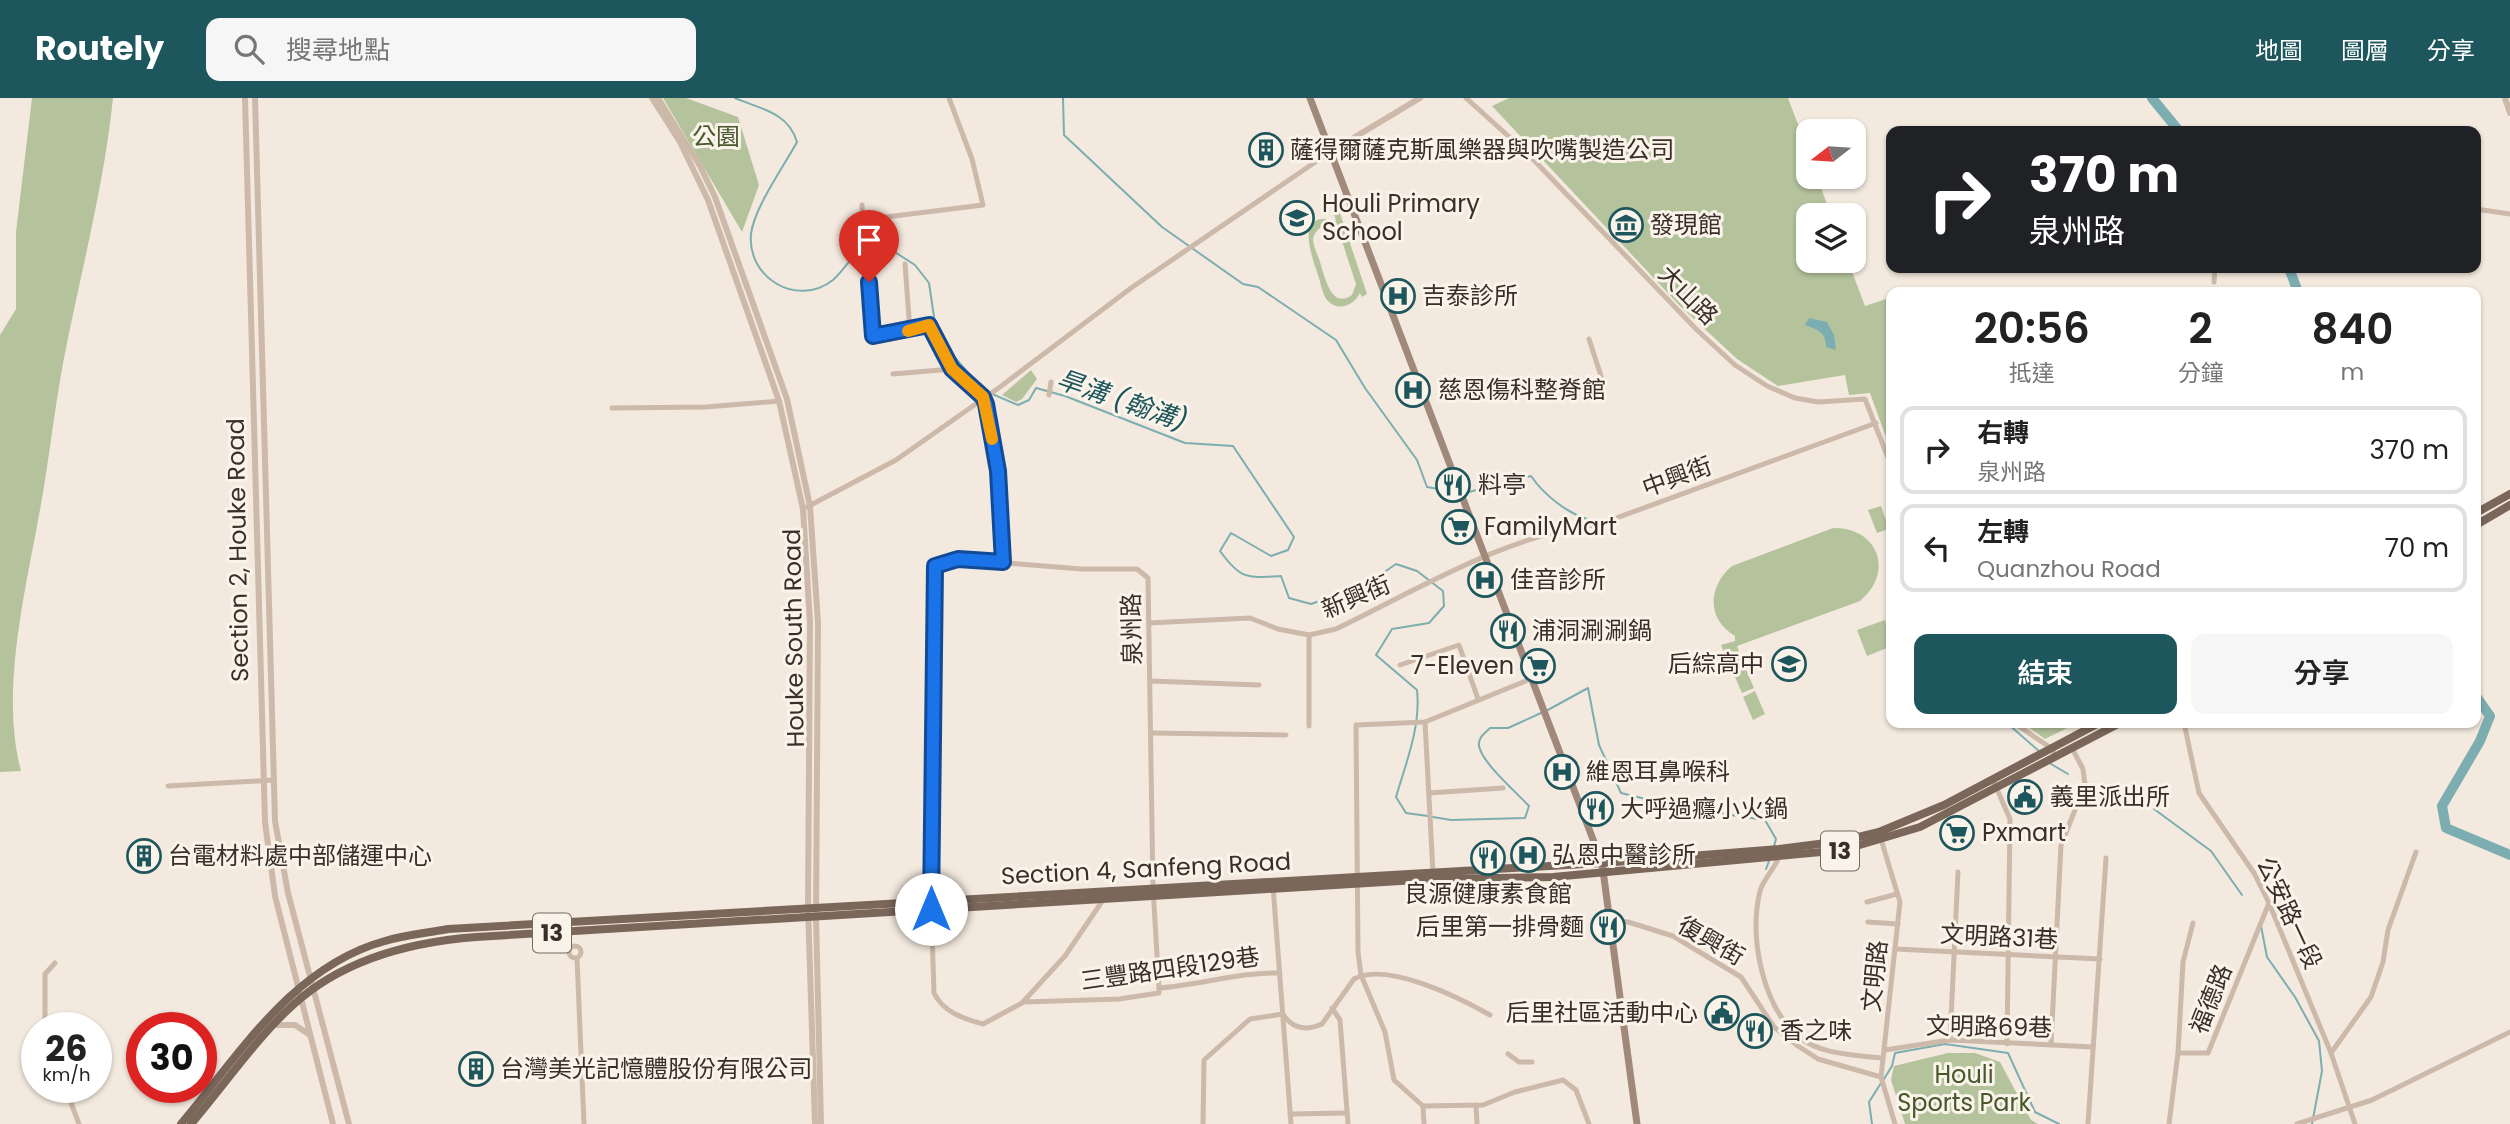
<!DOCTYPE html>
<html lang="zh-TW">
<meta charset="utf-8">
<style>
:root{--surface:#fff;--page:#f6f6f6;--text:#222;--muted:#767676;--line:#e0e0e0;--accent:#1d565c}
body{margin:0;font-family:Poppins,"Noto Sans TC",sans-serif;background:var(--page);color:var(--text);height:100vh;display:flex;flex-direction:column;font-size:26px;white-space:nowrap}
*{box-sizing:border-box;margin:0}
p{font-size:23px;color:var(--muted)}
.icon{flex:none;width:38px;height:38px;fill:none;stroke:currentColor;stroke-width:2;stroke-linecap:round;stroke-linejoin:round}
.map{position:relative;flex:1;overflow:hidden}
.drawer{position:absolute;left:1886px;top:189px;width:595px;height:441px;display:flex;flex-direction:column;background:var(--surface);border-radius:14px;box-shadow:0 2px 5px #0004}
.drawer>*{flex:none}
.guide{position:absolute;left:1886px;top:28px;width:595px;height:147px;border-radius:14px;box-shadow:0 2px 5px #0004;background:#202124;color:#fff;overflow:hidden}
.needle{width:46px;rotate:253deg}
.tools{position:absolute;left:1796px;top:21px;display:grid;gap:14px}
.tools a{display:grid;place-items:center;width:70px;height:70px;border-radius:14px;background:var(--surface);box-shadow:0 2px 5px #0004;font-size:35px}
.speed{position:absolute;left:21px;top:914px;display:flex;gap:14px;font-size:35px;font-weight:700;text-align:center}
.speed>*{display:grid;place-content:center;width:91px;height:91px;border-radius:50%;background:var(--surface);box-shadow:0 2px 5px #0004;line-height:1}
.speed small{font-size:18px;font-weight:400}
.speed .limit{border:10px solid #d22;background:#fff;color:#111}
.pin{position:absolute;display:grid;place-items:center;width:60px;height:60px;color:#fff;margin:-72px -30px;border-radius:50% 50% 50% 0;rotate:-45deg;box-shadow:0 0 7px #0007}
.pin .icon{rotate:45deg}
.me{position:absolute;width:77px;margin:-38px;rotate:0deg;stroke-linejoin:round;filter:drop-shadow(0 0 5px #0008)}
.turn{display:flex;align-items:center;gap:24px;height:147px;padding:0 28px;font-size:32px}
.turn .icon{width:91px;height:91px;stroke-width:2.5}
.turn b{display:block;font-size:49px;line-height:60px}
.eta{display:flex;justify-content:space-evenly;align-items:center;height:119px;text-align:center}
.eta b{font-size:42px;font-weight:600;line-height:49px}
.button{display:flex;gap:14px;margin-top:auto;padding:14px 28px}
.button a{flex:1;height:80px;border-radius:14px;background:var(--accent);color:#fff;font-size:28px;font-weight:600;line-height:80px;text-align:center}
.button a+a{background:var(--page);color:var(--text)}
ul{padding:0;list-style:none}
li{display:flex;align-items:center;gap:21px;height:88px;margin:0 14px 10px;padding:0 14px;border:4px solid var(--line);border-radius:14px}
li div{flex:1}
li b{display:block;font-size:26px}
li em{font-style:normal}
header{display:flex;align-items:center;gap:42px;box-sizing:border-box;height:98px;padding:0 35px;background:var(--accent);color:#fff}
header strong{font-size:33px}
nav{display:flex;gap:38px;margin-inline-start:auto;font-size:24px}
.search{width:490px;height:63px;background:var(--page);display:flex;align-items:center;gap:18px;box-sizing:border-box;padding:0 24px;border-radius:14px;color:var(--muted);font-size:26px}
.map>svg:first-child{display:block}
.green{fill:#b5c39d;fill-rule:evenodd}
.water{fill:#7caeb1}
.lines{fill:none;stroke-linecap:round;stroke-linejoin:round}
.stream{stroke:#7caeb1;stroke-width:2}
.river{stroke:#7caeb1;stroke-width:10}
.minor{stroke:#ccb9a9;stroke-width:5}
.tertiary{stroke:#ccb9a9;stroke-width:6}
.secondary{stroke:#a0887a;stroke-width:7}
.primary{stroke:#7b665a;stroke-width:8}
.route-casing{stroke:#114b97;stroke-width:18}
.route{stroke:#1a73e8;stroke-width:12}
.slow{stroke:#f59e0b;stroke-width:12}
.labels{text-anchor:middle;stroke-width:6;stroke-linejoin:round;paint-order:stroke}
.shield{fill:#faf3ea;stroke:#736963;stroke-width:2}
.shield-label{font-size:23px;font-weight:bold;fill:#392e29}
.park-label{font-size:24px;fill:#47582c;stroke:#faf3ea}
.poi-label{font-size:24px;fill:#392e29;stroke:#faf3ea;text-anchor:start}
.street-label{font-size:24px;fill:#392e29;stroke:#faf3ea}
.water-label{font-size:26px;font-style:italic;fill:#1d565c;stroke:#faf3ea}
</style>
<header>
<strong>Routely</strong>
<div class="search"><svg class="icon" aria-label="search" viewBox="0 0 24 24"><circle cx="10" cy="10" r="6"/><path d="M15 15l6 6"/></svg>搜尋地點</div>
<nav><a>地圖</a><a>圖層</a><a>分享</a></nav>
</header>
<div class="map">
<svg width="2510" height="1026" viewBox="0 0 2510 1026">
<rect width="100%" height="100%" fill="#f3e9de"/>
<g class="green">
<path d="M32,0h81c-9,88 -32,173 -49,260 -10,52 -15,105 -25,157 -14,78 -39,178 -18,256l-21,1v-437l16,-26v-77z"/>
<path d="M663,0h23l52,19 21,68 -17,47z"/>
<path d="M1509,0h279l20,53v26h9l14,38h-23v46h40l17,45 27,-9v157l-22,-61 -21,2 -4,-20 -67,11 -41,-27 -57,-53 -188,-200z"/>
<path d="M1333,112h6l28,84 -5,3 -2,-4c-6,12 -21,19 -32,8 -6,-6 -7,-18 -10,-26 -7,-21 -24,-66 18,-54zM1323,128l16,6 17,52 -4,11c-21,15 -27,-18 -32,-33 -2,-7 -7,-16 -7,-23 1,-6 5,-10 10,-13z"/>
<path d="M1031,272l6,9 -15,20 -6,3 -14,-7z"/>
<path d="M1881,408l8,23 -12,4 -9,-23z"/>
<path d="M1833,430c45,-1 62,44 27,73l-123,45 6,17 -12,5 -10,-23 14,-4v-5c-29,-17 -27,-50 -3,-70z"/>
<path d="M1885,522l7,26 -25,10 -10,-26z"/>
<path d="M1744,567l10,23 -12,5 -10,-23z"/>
<path d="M1755,593l10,23 -12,6 -10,-23z"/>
<path d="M2023,625h54l-32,16z"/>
<path d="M1948,955h27l25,9 31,58 7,4h-133l-14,-44 3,-14z"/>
</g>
<path class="water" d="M1809,220l18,4 7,13 2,15 -10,-3c0,-15 -8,-17 -21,-22z"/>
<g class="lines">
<g class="stream">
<path d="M735,0c26,11 54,15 62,44 -13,24 -43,66 -46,92 -4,44 46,74 82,46 10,-9 18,-23 29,-32l28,1 25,16 14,18 8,54 46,53 35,15 11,-5 7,-12 29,8 120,47 48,3 61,91 -6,13 -17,6 -40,-23 -11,18c21,29 27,27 61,25l8,22 22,6 56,-20 29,-20 21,7 26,20 1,15 -15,17 -37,6 -16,26 41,35c4,36 -11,73 -21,107l10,16 22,3"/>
<path d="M1063,0l1,37 98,92 81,57 15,3 78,53 29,48 52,72 10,27 29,5"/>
<path d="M1465,395l66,-17c13,19 36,37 58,44"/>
<path d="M1546,613l42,-23 11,57 22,48 62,15 82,12 11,19 -2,7"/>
<path d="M2007,625l33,29"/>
<path d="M2051,666l17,10"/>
<path d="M2154,711l57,42 31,44"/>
<path d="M1433,719l18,3 74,-2 4,-12c-12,-13 -47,-43 -50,-60 -1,-9 6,-13 11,-18h18l33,-15"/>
<path d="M1766,771l3,-8"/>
<path d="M2261,828l6,31 28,40 24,44 3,30 -10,53"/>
<path d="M1884,981l8,-13 3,-13 50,-9 63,9 27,59 24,12"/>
<path d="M1872,1026l-3,-22 12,-19"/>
</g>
<g class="river">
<path d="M2152,0l27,33"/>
<path d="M2289,170l9,24"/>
<path d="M2476,598l14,20 -10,25 -38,65 4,22 64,27"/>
</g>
<g class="minor">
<path d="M1466,0l61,55 170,177 38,35 32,21 28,12 23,4 47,-3 27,69"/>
<path d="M862,107l1,29"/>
<path d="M2476,111l34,5"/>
<path d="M862,122l121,-15 -11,-46 -23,-61"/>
<path d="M867,157l6,81 55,-11 24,44 31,28 3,7 12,67 5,91"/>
<path d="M905,166l5,67"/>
<path d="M2214,184l1,-14"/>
<path d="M1589,241l12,37"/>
<path d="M893,276l59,-5"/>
<path d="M1049,297l2,-13"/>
<path d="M612,310l94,-1 73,-6"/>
<path d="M807,409l89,-47 104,-73 131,-99 199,-136"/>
<path d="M1149,525l101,-5 28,11 31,6 27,-6c81,-39 174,-96 264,-105l276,-101"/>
<path d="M1309,537v91"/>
<path d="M1400,567l59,-20 19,54"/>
<path d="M1533,580l-108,44 -69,3 2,227 3,23 24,57 9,48 29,26 60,-1 32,-13 48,-12 13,10 13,34"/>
<path d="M1150,583l109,4"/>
<path d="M1425,624l8,151"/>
<path d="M2014,625l37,25 5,8"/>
<path d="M2184,625l15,70 55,80 15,30 62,150 24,71"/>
<path d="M1151,635l135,2"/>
<path d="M1993,682l17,39 -3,225"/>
<path d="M168,688l106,-6"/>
<path d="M1429,695l74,-5"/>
<path d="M1880,738l20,66 -19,175 14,47"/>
<path d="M1780,756c-2,11 -16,23 -20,37 -11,46 2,115 39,146 22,18 57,18 83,21"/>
<path d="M1273,788l18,238"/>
<path d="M1102,799l1,3 -38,56 -43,47 -39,21c-19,-5 -40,-12 -49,-31l-3,-94 4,-333 23,-7 123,10h56l11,9 5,310 6,100"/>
<path d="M1867,804l30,-8"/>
<path d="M1612,823l16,1 45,14 68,41 33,50 24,19 20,13 63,18"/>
<path d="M1868,824l30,2"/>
<circle cx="575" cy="854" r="6"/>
<path d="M1896,851l204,10"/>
<path d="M577,860l7,166"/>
<path d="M1024,904l95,-3 40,-6v-5c41,-3 80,-16 121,-15"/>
<path d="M1332,910l8,12 8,104"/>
<path d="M45,929v-53l10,-11"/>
<path d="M1950,942l8,-168"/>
<path d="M2051,947l10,-200 24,-60 -2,-16 -11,-21"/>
<path d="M1885,952l65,-10 143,7"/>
<path d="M2178,955l5,-91 10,-39"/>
<path d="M2331,955l40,-56 12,-35 5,-32 28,-78"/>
<path d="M1508,956l11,8h13"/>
<path d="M65,989l14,37"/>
<path d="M1476,1007l1,19"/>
<path d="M1423,1008l1,18"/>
<path d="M1290,1016l57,-1"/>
<path d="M1203,1026l1,-64 46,-41 33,-5c9,15 24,17 39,10l32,-45c33,-18 106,19 136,36"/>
<path d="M2088,1026l18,-266"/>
<path d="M2169,1026l9,-71h30l61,-150"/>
<path d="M2297,1026l75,-24 138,-68"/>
</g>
<g class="tertiary">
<path d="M245,0l20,724 10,74 58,228"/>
<path d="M255,0l20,723 13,72 61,231"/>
<path d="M652,0l28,44 28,58 71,201 24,108 7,113 -2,285 7,217"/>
<path d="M658,0l42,68 15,31 72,202 23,107 8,116 -2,295 5,207"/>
<path d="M2505,0l5,15"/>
<path d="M1330,54l90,-54"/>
<path d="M275,927h20l15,10"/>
</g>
<path class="secondary" d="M1310,0l292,765 35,261"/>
<g class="primary">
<path d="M2476,415l34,-19"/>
<path d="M2476,427l34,-20"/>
<path d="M181,1026c58,-69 112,-158 204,-183 20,-6 42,-8 63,-12l1154,-66 177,-14 63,-8 37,-9 65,-27 155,-82"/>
<path d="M191,1026c31,-36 67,-88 102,-119 50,-46 118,-63 183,-68l957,-58 120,-2 290,-27 77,-23 200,-104"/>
</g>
</g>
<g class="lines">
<g class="route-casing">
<path id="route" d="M869,184l4,54 56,-11 23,44 31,28 3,7 12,67 5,91 -45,-3 -23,7 -4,343"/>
</g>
<use href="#route" class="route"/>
<path class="slow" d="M908,233l21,-6 23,44 31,28 9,42"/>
</g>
<defs>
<g id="building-ring" transform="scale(1.75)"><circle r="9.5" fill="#faf3ea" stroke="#1d565c" stroke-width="1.5"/><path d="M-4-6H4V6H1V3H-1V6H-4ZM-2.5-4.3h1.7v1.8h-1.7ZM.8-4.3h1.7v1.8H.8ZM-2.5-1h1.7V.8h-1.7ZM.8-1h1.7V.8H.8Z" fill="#1d565c"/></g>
<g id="school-ring" transform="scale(1.75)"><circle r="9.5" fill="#faf3ea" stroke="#1d565c" stroke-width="1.5"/><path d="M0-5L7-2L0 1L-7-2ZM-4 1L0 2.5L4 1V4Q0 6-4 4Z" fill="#1d565c"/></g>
<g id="museum-ring" transform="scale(1.75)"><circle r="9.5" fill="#faf3ea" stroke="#1d565c" stroke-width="1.5"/><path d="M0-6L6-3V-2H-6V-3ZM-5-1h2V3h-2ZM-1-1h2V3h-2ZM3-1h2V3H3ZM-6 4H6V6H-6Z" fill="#1d565c"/></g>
<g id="hospital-ring" transform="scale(1.75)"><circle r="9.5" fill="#faf3ea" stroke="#1d565c" stroke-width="1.5"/><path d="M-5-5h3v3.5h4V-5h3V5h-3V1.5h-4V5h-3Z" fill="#1d565c"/></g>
<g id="restaurant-ring" transform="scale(1.75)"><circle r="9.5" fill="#faf3ea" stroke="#1d565c" stroke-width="1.5"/><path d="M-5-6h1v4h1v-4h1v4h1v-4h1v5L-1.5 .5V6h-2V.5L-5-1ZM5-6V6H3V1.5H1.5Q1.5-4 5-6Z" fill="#1d565c"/></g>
<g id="supermarket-ring" transform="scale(1.75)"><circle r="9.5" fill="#faf3ea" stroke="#1d565c" stroke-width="1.5"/><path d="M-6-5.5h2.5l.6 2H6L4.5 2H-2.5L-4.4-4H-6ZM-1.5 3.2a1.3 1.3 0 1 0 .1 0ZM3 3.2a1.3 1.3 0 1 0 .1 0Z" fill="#1d565c"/></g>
<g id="civic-ring" transform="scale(1.75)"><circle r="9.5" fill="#faf3ea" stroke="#1d565c" stroke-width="1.5"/><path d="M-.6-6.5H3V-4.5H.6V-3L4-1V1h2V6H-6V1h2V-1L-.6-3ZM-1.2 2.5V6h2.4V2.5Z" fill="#1d565c"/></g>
</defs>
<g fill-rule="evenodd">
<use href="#building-ring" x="1266" y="52"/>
<use href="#school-ring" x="1297" y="120"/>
<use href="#museum-ring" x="1626" y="127"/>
<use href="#hospital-ring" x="1398" y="198"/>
<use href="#hospital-ring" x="1413" y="292"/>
<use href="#restaurant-ring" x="1453" y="387"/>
<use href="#supermarket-ring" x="1459" y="429"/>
<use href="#hospital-ring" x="1485" y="482"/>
<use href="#restaurant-ring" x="1508" y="533"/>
<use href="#school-ring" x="1789" y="566"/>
<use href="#supermarket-ring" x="1538" y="568"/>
<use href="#hospital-ring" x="1562" y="674"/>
<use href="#civic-ring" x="2025" y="699"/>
<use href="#restaurant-ring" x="1596" y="711"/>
<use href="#supermarket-ring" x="1957" y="735"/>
<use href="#hospital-ring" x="1528" y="757"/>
<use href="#building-ring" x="144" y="758"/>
<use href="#restaurant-ring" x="1488" y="760"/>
<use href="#restaurant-ring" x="1608" y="829"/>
<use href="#civic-ring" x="1722" y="915"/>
<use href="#restaurant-ring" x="1755" y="933"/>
<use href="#building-ring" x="476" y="971"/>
</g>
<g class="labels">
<g class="shield">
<rect x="1821" y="733.5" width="38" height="39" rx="5"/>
<rect x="533" y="815.5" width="38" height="39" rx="5"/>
</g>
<g class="shield-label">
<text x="1840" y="761">13</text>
<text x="552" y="843">13</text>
</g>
<g class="park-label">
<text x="716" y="47">公園</text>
<text x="1964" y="985">Houli<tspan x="1964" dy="28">Sports Park</tspan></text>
</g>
<g class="poi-label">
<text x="1290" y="60">薩得爾薩克斯風樂器與吹嘴製造公司</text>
<text x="1322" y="114">Houli Primary<tspan x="1322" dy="28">School</tspan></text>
<text x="1650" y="135">發現館</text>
<text x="1422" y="206">吉泰診所</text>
<text x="1438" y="300">慈恩傷科整脊館</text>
<text x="1478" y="395">料亭</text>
<text x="1484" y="437">FamilyMart</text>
<text x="1510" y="490">佳音診所</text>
<text x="1532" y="541">浦洞涮涮鍋</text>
<text x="1764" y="574" text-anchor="end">后綜高中</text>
<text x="1514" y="576" text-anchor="end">7-Eleven</text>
<text x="1586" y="682">維恩耳鼻喉科</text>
<text x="2050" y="707">義里派出所</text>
<text x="1620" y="719">大呼過癮小火鍋</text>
<text x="1982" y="743">Pxmart</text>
<text x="1552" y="765">弘恩中醫診所</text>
<text x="168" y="766">台電材料處中部儲運中心</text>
<text x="1488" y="804" text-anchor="middle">良源健康素食館</text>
<text x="1584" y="837" text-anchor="end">后里第一排骨麵</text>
<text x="1698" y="923" text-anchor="end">后里社區活動中心</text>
<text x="1780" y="941">香之味</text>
<text x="500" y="979">台灣美光記憶體股份有限公司</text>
</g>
<g class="street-label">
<text transform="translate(1688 197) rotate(45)" y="8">大山路</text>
<text transform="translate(1677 379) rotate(-20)" y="8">中興街</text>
<text transform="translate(238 452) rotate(-91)" y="8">Section 2, Houke Road</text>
<text transform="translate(1356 499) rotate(-23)" y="8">新興街</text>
<text transform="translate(1132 531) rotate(-91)" y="8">泉州路</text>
<text transform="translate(794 540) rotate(-91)" y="8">Houke South Road</text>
<text transform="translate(1146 771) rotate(-3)" y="8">Section 4, Sanfeng Road</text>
<text transform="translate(2289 815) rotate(65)" y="8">公安路一段</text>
<text transform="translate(1999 839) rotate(3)" y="8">文明路31巷</text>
<text transform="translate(1711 843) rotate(30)" y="8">復興街</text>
<text transform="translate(1170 871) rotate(-8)" y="8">三豐路四段129巷</text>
<text transform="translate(1875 878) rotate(-84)" y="8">文明路</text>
<text transform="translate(2211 901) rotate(-68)" y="8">福德路</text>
<text transform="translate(1989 929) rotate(1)" y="8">文明路69巷</text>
</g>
<g class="water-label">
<text transform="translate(1122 302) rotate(19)" y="9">旱溝 (翰溝)</text>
</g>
</g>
</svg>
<div class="tools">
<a><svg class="needle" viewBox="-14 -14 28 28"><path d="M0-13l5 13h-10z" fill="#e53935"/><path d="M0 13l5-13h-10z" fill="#767676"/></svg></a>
<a><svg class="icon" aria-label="layers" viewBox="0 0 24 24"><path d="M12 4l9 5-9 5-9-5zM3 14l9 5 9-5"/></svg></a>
</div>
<div class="speed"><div>26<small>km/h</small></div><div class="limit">30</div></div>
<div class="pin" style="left:869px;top:184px;background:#d93025"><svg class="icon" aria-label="arrive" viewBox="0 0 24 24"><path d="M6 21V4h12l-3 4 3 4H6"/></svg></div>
<svg class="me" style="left:931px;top:811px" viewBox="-20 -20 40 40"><circle r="19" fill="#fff"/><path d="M0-13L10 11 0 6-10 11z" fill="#1a73e8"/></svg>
<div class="guide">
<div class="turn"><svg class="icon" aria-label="right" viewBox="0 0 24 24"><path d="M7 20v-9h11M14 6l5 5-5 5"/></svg><div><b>370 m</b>泉州路</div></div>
</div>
<section class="drawer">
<div class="eta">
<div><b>20:56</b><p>抵達</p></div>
<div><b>2</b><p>分鐘</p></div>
<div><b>840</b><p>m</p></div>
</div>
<ul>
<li><svg class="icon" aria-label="right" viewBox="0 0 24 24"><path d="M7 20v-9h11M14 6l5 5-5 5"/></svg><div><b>右轉</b><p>泉州路</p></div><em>370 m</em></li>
<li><svg class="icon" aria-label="left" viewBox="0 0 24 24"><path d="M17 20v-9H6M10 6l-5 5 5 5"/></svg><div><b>左轉</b><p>Quanzhou Road</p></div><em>70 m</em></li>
</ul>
<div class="button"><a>結束</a><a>分享</a></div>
</section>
</div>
